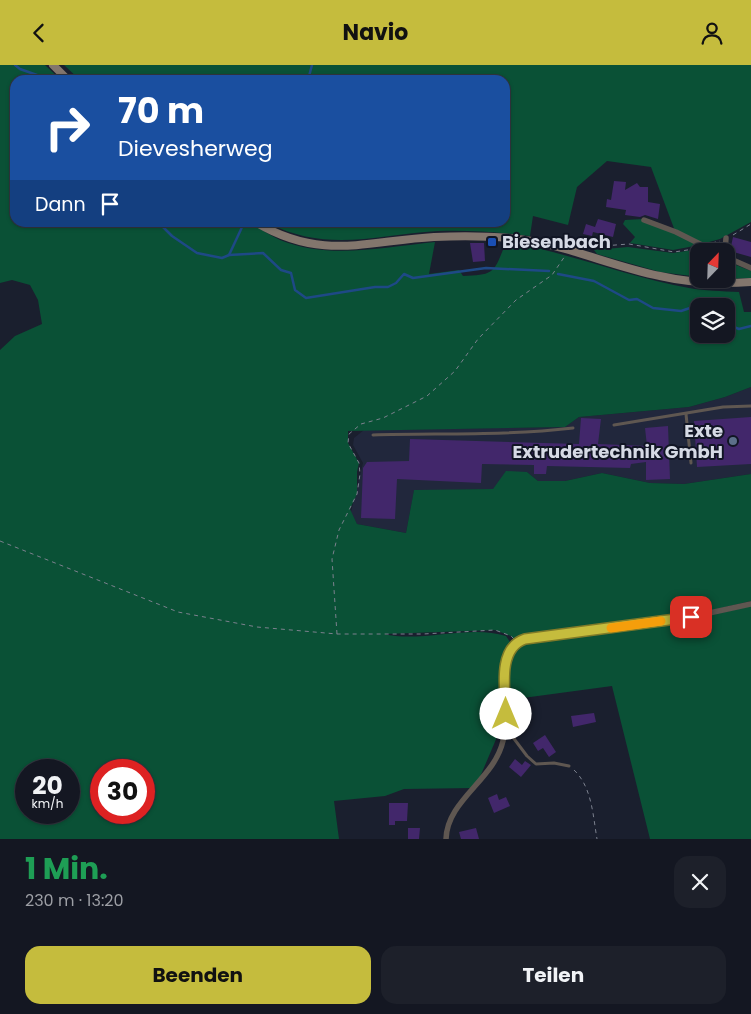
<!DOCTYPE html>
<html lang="de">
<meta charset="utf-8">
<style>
:root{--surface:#141722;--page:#1d202a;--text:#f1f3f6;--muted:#9d9fa5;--line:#333640;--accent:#c5bc3d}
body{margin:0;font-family:Poppins,sans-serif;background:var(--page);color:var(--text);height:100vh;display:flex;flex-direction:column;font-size:19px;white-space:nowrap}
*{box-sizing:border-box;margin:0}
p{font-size:16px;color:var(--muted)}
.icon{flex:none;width:28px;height:28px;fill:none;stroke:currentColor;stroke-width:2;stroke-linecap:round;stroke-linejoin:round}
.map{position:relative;height:774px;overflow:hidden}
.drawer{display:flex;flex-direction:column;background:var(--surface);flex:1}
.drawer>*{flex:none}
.banner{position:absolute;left:10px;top:10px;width:500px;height:152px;border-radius:15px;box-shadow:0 1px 4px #0004,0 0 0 1px var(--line);background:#1a4fa0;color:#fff;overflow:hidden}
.needle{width:32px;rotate:23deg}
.fabs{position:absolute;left:690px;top:178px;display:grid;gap:10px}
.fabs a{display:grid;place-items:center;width:45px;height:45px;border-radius:10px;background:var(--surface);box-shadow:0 1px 4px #0004,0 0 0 1px var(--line);font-size:25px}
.speed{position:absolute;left:15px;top:694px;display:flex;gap:10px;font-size:25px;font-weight:700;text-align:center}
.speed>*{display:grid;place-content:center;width:65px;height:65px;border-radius:50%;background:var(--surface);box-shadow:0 1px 4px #0004,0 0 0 1px var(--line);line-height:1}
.speed small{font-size:12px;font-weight:400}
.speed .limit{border:8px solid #d22;background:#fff;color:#111}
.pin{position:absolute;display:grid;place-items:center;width:42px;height:42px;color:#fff;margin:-21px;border-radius:10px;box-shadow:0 2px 8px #0006}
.me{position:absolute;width:55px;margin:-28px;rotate:0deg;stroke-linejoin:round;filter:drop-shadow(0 0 4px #0008)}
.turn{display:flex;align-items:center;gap:18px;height:105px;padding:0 25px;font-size:22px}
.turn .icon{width:65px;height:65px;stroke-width:2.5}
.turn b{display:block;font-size:35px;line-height:42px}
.then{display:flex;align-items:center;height:48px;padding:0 25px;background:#0003;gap:10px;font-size:19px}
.round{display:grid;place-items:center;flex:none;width:52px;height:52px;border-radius:15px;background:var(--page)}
.summary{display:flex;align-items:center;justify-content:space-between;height:85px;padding:0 25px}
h1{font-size:30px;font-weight:700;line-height:38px;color:#1e9e55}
.primary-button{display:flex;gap:10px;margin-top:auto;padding:10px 25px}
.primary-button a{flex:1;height:58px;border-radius:15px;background:var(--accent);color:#111;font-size:20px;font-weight:700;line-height:58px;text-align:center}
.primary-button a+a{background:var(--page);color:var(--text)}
header{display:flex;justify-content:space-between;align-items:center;height:65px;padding:0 25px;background:var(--accent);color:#111;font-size:22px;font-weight:700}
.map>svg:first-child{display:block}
.built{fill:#21273c}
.green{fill:#0a5136;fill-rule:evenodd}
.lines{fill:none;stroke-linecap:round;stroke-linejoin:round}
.stream{stroke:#1e4986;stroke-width:2.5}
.building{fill:#42276b}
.path{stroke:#7c818e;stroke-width:1;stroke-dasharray:4 4;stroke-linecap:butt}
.lane{stroke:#5f5751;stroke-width:3}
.street{stroke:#5f5751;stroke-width:5.5}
.secondary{stroke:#83766d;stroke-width:8}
.route-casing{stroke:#807a28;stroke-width:12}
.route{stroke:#c5bc3d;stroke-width:9}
.slow{stroke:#f59e0b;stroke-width:9}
.transit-dot{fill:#1a4fb4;stroke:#111524;stroke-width:2}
.service-dot{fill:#5c6f8a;stroke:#111524;stroke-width:2}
.labels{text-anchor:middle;stroke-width:4;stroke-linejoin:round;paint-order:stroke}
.poi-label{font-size:18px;font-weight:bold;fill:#d6dae5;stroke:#111524;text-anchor:start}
</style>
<header><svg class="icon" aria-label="back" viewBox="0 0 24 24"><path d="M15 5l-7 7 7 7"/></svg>Navio<svg class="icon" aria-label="person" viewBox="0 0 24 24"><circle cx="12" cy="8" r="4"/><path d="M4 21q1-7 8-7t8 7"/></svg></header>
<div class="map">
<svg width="751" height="774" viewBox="0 0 751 774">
<rect width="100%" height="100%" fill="#1a1f2e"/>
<path class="built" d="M751,322v87l-67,10 -34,-1 -48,-10 -37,8h-27l-11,-9 -34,17 -79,2 -8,42 -49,-9 -6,-12 12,-49 -10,-18 1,-7 10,-8 201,-3 14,-10 110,-10 36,-10z"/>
<g class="green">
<path d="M0,0h45l16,15h-46v143h235c9,5 19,12 30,17 49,20 104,7 155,2l-6,32 30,-4 4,6c33,-1 31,-4 43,-34 62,10 121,35 183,46 16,3 33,3 50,4l5,20h7v75l-26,10 -36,10 -110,10 -14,10 -217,4v12l11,20 -2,9v22l-7,15 7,15 49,9 8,-43 79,-1 13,-18 21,1 11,9h27l37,-8 48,10 34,1 67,-10v127l-60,14 -175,27 -5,-6 -16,-6 -111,4c37,9 86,-10 122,2l4,6 -6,22 -4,56 -3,17 -17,40 -7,11 -69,1 -19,7 -51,5 5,38h-339v-489l15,-14 27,-12 -4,-24 -8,-15 -18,-5 -12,3zM699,241h27v28h-27zM26,705h43v43h-43zM101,705h43v43h-43z"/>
<path d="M64,0h687v157l-31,17 -18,5 -27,-13 -24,-64 -44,-6 -30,26 -9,38 -35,-9 -3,20c-31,-4 -61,-6 -92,-5 -62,4 -111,22 -170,-8h237v-143h-425z"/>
<path d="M644,154l56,26 -27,5 -43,-7 5,-6 -12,-13 2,-4z"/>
<path d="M628,182l45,6 27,-4 4,2h-5v26l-39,-5 -63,-18 -3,-4z"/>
<path d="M726,196l25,10v7l-25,1z"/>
<path d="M751,541v233h-101l-38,-153 -104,14c-1,-20 -5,-46 17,-58l166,-22z"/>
</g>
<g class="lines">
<g class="stream">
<path d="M15,0l5,4 31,11"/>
<path d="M308,15l4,-15"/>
<path d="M159,158l13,13 25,17 25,5 7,-3 34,-2 18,17 10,3 4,17 11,8 69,-11h13l8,-4 8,-9 9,4 73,-10 63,3"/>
<path d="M229,190l14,-30"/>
<path d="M558,209l36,7 35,19 8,-1 16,9 28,3 15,-5 3,2"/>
<path d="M726,259l13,5 12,-3"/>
</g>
</g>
<g class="building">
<path d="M614,116l12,1 -1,8 12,-7 3,4h8v15l12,2 -2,15 -13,-4 -5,2 -15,-2 1,-5 -20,-3 1,-8 4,1z"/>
<path d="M598,154l18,5 -3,13 -20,-5 -1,4 -9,-2 3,-10 9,3z"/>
<path d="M733,172l18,5v15l-21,-6z"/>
<path d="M470,178h14l1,18 -12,1z"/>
<path d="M751,352v47l-54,3 -3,-46z"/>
<path d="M581,353l20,1 -3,25 49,2 -2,-18 23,-2 2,53 -24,1v-18l-15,2 -1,4 -83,-2 -1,8h-12v-9l-52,-1 -1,19 -84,-4 -2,40 -34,-1 2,-50 4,-6 42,-1 1,-22 169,5z"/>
<path d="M594,648l2,9 -23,5 -2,-11z"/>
<path d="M545,670l11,17 -7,5 -6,-9 -5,3 -5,-8z"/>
<path d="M515,694l7,6 3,-4 6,4 -10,12 -12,-10z"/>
<path d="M497,729l2,6 7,-3 4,9 -16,7 -6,-15z"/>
<path d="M389,738h19l-1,18h-12v4h-6z"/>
<path d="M408,763h12l-1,11h-11z"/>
<path d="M476,763l3,11h-18l-2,-7z"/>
</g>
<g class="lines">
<g class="path">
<path d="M733,170l18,-11"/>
<path d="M712,178l8,-2"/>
<path d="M589,182l40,-3 45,8 20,-3"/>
<path d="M0,476l178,71 79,15 80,7h86l72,-4 16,6 3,3"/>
<path d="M337,569l-5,-75 7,-29 18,-36 3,-20 -1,-11 -11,-20 1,-9 12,-10 22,-6 44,-22 28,-25 23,-32 38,-39 36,-25 13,-19"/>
<path d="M574,705c18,17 19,46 23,69"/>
</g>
<g class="lane">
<path d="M686,349l5,49"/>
<path d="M614,360l109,-18 28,-1"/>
<path d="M373,370c66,-2 133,1 200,-7"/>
<path d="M506,663l21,28 9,8 18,-1 15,3"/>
</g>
<g class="street">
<path d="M644,155l32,12 38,19"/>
<path d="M725,186l1,-13"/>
<path d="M726,192l25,11"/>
<path d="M446,774c1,-39 48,-59 57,-98 6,-27 -9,-92 22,-102l166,-22 60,-13"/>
</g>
<g class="secondary">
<path d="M53,0l15,15"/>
<path d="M257,158c65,38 109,18 177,14 25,-1 51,-1 76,1 52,5 100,28 150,38 30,7 61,8 91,6"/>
</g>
</g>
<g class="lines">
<g class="route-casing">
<path id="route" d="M506,649c-1,-24 -9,-66 19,-75l166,-22"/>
</g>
<use href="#route" class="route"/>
<path class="slow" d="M611,563l50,-7"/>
</g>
<rect class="transit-dot" x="487" y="172" width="10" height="10" rx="2.5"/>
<circle class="service-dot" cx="733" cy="376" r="5"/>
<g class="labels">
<g class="poi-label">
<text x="502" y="183">Biesenbach</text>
<text x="723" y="372" text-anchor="end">Exte<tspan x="723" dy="21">Extrudertechnik GmbH</tspan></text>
</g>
</g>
</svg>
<div class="fabs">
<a><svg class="needle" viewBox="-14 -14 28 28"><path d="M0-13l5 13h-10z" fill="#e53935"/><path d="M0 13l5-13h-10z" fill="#9d9fa5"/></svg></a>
<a><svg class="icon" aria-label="layers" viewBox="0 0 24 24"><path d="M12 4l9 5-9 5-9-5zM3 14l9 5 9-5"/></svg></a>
</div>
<div class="speed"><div>20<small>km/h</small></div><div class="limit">30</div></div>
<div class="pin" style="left:691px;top:552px;background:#d93025"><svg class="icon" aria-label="arrive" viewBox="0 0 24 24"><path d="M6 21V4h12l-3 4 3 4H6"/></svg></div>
<svg class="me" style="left:506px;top:649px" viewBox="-20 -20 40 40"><circle r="19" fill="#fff"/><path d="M0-13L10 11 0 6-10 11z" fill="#c5bc3d"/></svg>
<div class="banner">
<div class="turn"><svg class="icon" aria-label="right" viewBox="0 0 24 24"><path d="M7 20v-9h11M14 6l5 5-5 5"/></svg><div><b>70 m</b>Dievesherweg</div></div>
<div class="then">Dann<svg class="icon" aria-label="arrive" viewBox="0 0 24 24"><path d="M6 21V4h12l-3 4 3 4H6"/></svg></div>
</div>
</div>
<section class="drawer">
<div class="summary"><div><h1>1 Min.</h1><p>230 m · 13:20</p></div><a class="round"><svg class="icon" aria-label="close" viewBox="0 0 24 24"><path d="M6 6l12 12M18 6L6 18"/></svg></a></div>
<div class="primary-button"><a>Beenden</a><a>Teilen</a></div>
</section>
